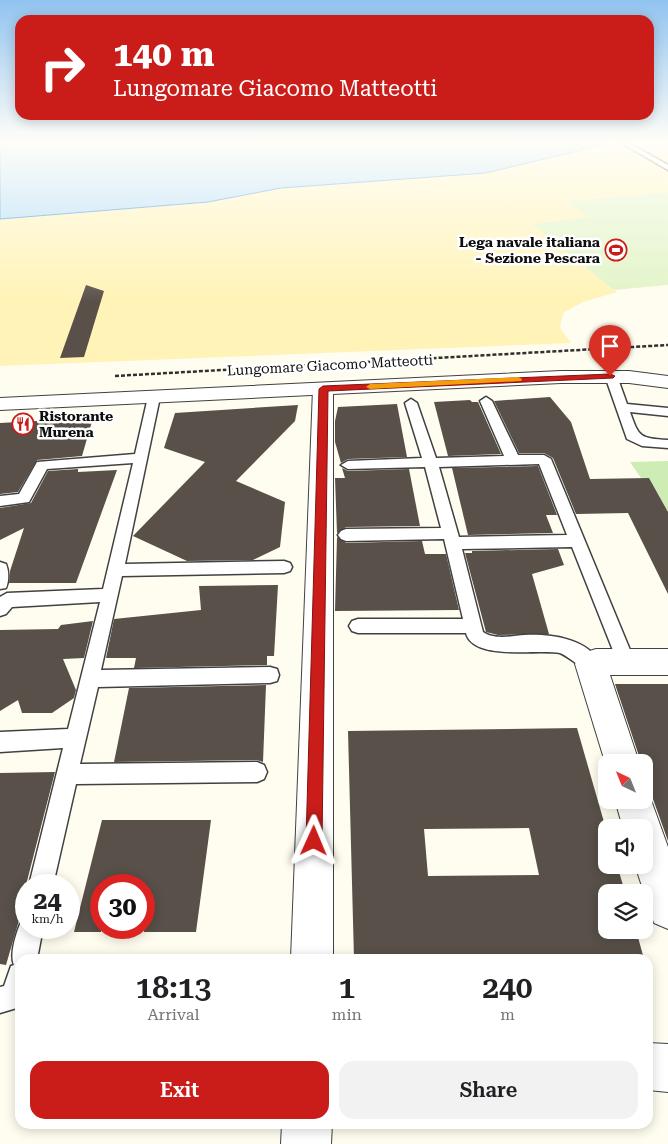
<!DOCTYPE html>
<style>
:root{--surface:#fff;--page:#f2f2f2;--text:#202124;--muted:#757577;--accent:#ca1c19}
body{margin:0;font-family:"Roboto Serif",serif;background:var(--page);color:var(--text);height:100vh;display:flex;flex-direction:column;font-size:19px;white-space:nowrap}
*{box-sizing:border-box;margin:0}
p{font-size:16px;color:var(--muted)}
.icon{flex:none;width:28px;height:28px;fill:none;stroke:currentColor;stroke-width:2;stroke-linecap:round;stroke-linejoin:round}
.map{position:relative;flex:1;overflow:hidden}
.drawer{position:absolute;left:15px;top:954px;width:638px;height:175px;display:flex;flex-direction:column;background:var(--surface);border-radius:15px;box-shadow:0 2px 12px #0003}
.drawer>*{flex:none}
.hud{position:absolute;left:15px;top:15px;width:639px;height:105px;border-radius:15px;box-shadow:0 2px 12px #0003;background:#ca1c19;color:#fff;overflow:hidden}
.needle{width:32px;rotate:317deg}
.tools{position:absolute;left:598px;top:754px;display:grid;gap:10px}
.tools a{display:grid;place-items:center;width:55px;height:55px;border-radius:10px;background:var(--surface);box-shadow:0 2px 12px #0003;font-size:25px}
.speed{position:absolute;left:15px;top:874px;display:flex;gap:10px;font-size:25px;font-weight:700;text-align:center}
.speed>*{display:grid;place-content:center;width:65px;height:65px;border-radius:50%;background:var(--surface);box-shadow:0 2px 12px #0003;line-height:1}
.speed small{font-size:12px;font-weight:400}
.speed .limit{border:8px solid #d22;background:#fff;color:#111}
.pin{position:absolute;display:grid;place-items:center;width:42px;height:42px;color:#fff;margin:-51px -21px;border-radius:50% 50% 50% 0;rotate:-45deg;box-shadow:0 0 5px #0007}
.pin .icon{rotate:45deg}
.me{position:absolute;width:55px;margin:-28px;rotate:1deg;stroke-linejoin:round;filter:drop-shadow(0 0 4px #0008)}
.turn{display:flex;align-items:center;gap:18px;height:105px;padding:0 15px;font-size:22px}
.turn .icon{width:65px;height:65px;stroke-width:2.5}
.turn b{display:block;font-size:35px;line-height:42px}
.eta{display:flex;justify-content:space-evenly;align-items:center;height:85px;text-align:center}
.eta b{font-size:30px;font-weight:600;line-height:35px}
.button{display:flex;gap:10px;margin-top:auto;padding:10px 15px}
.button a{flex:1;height:58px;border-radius:15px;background:var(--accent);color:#fff;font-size:20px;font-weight:600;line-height:58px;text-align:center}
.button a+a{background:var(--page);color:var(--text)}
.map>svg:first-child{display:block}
.green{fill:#ceedb4}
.sand{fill:#fff3b7}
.pitch{fill:#e1f4c7}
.water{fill:#aedafb;stroke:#2f8bd9}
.building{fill:#585049;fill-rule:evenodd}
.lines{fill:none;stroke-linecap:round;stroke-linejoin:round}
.service-casing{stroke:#414141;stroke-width:3}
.minor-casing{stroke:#414141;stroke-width:2}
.tertiary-casing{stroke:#414141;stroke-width:2}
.path{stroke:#303030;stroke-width:2.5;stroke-dasharray:4 2;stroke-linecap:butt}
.service{fill:#fff;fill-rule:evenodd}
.minor{fill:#fff;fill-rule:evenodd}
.tertiary{fill:#fff;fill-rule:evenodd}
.route{fill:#ca1c19;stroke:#831210}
.slow{fill:#f59e0b}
.labels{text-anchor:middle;stroke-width:5;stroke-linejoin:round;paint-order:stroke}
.far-poi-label{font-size:14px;font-weight:bold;fill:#0e0e0e;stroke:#fff;text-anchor:end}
.far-street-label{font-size:14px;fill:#0e0e0e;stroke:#fff}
</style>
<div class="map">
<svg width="668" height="1144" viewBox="0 0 668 1144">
<rect width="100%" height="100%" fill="#fffdef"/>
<path class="green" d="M668,461v51l-19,-34h-8l-11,-16z"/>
<path class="sand" d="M605,142h63v51l-100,8 22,16 -58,7 85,68 -34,10 -20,11 -3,15 11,15 -571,23v-147l208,-17 73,-14 205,-15 104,-25z"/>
<path class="pitch" d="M668,193v92l-54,5 -82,-66 57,-7 -22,-16z"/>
<path class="water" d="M0,142h605l-15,6 -104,25 -205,15 -73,14 -208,17z"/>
<g class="building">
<path d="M86,285l18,6 -20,66 -24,1z"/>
<path d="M550,397l21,25 19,57 59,-1 19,34v82l-40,-81 -52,1 -23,-56 -9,-5h-25l-25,-52z"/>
<path d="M470,400l2,2h6l23,52 -53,2 -14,-54z"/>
<path d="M397,404l10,53 -59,2 -7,4 -6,-21v-21l3,-14z"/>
<path d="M298,405l-3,16 -59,60 49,21 -5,45 -27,13 -66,1 -54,-25 72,-74 -41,-14 11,-35z"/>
<path d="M93,418l-11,38 -45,4 -19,32 -18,2v-71z"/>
<path d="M538,466l19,49h-11l7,18 -85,2 -16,-67z"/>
<path d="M342,468l6,3 61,-2 11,57 -74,1 -9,6 -2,-55h10z"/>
<path d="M78,469v3l39,-2 -41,113h-67l1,-12 14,-43 -24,12v-32l31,-5 17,-32z"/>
<path d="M337,537l9,6 76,-2 3,13h21l13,56 -124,1z"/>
<path d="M558,549l6,16 -32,9 17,60 -51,1 -12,-3 -21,-79h7v-2z"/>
<path d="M278,585l-4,71h-7v9l-133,3 2,-10h-30l8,-39 87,-9 -2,-24z"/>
<path d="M93,621l-9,37 -21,1 13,31 -2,8 -22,15h-30l-4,-13 -18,11v-81l58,-1 3,-4z"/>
<path d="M615,684h53v157l-15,-42 -9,-15v-22h-3z"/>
<path d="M266,685l-3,77 -6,-2 -143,2 15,-74z"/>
<path d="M577,728l29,101v36h11l8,27h-19v38h30l8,29h-290l-6,-228zM529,828l10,47 -111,1 -4,-47z"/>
<path d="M55,772l-29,113v11l-20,69 -6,-1v-191z"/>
<path d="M102,820h109l-15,112h-52v-47h-43v47h-27z"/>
</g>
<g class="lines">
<g class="service-casing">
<g id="service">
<path d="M620,142h7l41,23v5z"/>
<path d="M611,372l6,4 10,28 41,4v8l-38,-4c9,26 10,26 38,28v8l-26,-2 -15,-7 -22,-63z"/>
<path d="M154,393l6,4 -35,167 159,-3 6,2 2,4 -2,4 -6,2 -162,3 -21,94 169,-3 7,2 2,6 -2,6 -7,2 -172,4 -18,77 177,-2 7,3 3,7 -3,7 -7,3 -181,2 -23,101h-24l34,-137 -63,4v-20l68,-3 32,-127 -88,5 -6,7 -6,2v-19l7,-4 96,-4 30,-126 -86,6 -18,33 -29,4v-10l19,-2 18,-32 98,-8 13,-57z"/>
<path d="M486,397l6,4 26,54h26l7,4 84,203 -3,6 -6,2 -6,-2 -48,-121 -110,2 21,83c11,8 28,4 42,3 25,-1 63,3 75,29l-2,6c-14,5 -25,-12 -38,-17 -24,-4 -87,8 -94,-20h-108l-6,-2 -3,-5 3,-5 6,-2h105l-19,-80 -98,2 -5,-2 -3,-4 3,-4 5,-2 95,-1 -16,-61 -77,2 -7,-4 7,-4 74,-3 -17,-55 6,-4 6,4 19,55 68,-2 -24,-55zM539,464l28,71 -108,2 -20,-70z"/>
<path d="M0,562l6,2c3,7 3,17 0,24l-6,1z"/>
<path d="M26,918v10h17l-6,31h-17v48l-20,6v-26l4,-1 7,-20 3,-1c-5,-12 3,-34 8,-46z"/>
</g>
</g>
<g class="minor-casing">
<g id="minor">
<path d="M323,383l7,2 3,4v570h-42l22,-570 3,-4z"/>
<path d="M596,649h72v26h-58l29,87h-33v4l-1,-4 -30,-98 5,-10z"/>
<path d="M644,786l7,14 17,47v82l-14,-6 -19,-58h9v-37h-21l-8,-28h29z"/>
<path d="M648,1043l20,1v48l-20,-2z"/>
<path d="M282,1124h50l-1,20h-50z"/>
</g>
</g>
<g class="tertiary-casing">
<path id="tertiary" d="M561,371h68l39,5v12l-39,-5h-68l-561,27v-12z"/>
</g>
<path class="path" d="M115,376l553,-31"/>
<use href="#service" class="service"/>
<use href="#minor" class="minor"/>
<use href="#tertiary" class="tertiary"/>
</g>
<linearGradient id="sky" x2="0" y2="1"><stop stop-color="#91c3f0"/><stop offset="0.47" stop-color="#fffef8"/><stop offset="1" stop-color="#fffef8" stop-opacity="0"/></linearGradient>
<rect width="668" height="302" fill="url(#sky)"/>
<path class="route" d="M610,374l5,2 -2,2 -285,13 -6,450 -2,5 -6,3 -5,-3 -3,-5 13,-452 4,-3z"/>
<path class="slow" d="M518,377l4,2 -1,2 -151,8 -4,-2 4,-3z"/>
<defs>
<g id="stadium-ring" transform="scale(1.125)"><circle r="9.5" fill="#fff" stroke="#ca1c19" stroke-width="1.5"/><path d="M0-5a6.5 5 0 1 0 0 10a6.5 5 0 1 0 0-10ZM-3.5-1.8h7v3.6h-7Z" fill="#ca1c19"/></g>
<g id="restaurant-ring" transform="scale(1.125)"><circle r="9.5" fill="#fff" stroke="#ca1c19" stroke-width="1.5"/><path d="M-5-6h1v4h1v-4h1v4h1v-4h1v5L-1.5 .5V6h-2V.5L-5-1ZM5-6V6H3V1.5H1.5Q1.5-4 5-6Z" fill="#ca1c19"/></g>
</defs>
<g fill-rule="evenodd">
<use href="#stadium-ring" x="616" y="250"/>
<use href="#restaurant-ring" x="23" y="424"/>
</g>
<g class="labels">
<g class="far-poi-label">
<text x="600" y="247">Lega navale italiana<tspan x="600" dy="16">- Sezione Pescara</tspan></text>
<text x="39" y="421" text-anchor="start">Ristorante<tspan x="39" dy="16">Murena</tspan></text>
</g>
<g class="far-street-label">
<text transform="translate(330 365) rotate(-3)" y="5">Lungomare Giacomo Matteotti</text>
</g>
</g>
</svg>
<div class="tools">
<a><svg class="needle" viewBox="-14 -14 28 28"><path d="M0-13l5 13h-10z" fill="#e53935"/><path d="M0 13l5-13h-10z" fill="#757577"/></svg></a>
<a><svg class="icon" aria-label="sound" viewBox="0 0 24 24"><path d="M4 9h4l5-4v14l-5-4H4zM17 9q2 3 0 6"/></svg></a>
<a><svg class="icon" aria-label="layers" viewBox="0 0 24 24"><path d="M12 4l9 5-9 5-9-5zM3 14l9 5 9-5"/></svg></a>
</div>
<div class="speed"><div>24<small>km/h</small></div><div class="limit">30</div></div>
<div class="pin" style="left:610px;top:376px;background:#d93025"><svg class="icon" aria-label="arrive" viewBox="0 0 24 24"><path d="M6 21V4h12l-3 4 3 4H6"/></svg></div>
<svg class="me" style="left:314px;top:841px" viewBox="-20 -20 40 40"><path d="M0-17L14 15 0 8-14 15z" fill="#ca1c19" stroke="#fff" stroke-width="4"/></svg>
<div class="hud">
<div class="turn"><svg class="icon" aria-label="right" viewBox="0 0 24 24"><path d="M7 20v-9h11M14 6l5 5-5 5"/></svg><div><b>140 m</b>Lungomare Giacomo Matteotti</div></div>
</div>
<section class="drawer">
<div class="eta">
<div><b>18:13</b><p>Arrival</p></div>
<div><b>1</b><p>min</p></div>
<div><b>240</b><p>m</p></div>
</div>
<div class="button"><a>Exit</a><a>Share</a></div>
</section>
</div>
